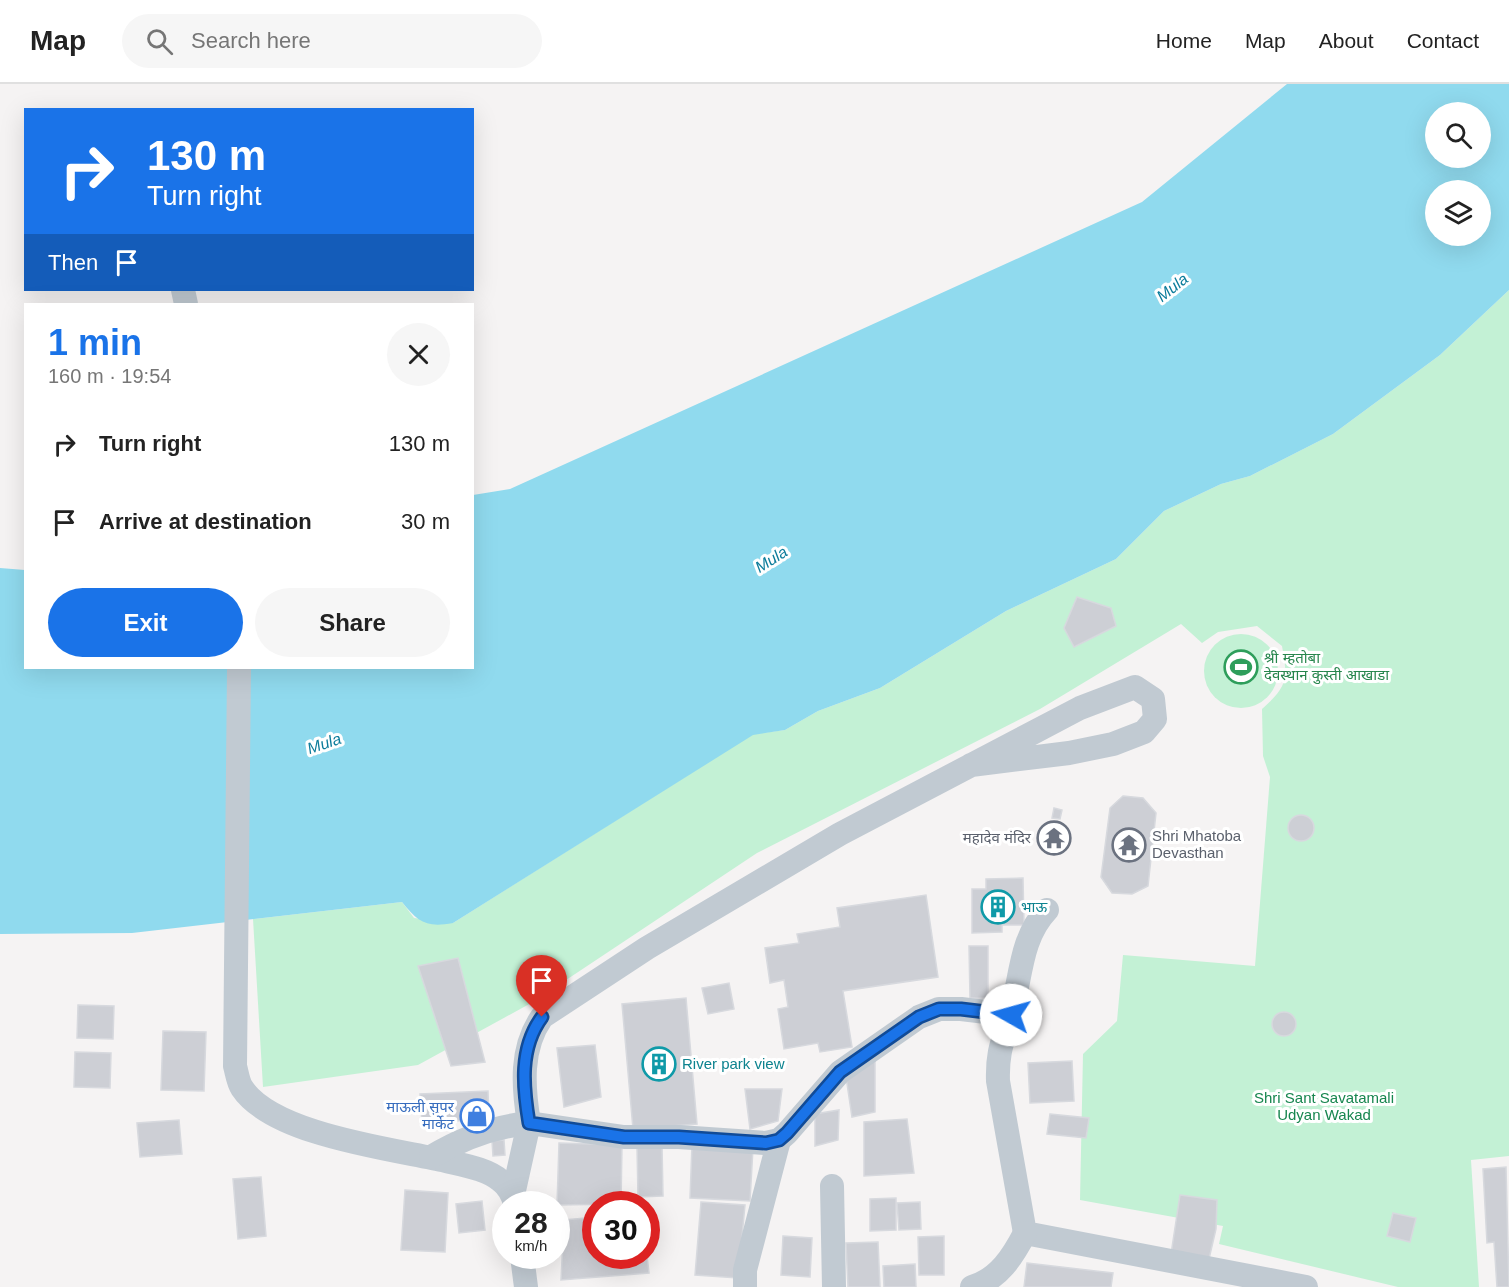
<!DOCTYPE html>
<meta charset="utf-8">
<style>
:root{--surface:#fff;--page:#f6f6f6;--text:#222;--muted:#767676;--line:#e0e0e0;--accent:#1a73e8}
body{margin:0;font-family:Arial,"Noto Sans Devanagari",sans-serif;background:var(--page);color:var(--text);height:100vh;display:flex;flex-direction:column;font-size:22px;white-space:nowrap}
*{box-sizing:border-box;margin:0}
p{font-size:20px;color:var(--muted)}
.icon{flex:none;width:33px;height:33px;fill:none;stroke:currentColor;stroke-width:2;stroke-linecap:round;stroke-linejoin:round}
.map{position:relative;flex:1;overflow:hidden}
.details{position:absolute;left:24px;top:219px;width:450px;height:366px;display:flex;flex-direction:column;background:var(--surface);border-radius:0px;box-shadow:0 6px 24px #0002}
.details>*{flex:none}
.top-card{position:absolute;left:24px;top:24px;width:450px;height:183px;border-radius:0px;box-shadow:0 6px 24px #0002;background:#1a73e8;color:#fff;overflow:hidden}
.fabs{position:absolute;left:1425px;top:18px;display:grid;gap:12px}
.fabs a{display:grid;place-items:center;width:66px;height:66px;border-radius:50%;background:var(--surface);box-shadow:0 6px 24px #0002;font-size:30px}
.speed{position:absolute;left:492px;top:1107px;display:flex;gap:12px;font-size:30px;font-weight:700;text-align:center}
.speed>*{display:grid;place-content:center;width:78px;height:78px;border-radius:50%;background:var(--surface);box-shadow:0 6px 24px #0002;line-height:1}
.speed small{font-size:15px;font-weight:400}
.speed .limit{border:9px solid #d22;background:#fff;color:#111}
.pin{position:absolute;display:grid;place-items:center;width:51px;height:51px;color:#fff;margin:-62px -26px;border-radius:50% 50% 50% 0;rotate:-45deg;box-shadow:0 0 6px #0007}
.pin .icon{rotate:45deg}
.me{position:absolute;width:66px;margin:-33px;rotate:277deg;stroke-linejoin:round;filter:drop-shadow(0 0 4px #0008)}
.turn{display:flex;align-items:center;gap:21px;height:126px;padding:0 24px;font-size:27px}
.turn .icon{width:78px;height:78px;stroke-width:2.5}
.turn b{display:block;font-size:42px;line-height:51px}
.then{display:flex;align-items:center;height:57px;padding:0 24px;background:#0003;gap:12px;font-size:22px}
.round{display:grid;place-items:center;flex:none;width:63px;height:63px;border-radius:32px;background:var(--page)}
.headline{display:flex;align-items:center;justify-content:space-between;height:102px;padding:0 24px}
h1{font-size:36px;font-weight:600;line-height:45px;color:var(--accent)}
.primary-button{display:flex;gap:12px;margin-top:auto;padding:12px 24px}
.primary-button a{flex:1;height:69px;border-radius:36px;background:var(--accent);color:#fff;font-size:24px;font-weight:600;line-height:69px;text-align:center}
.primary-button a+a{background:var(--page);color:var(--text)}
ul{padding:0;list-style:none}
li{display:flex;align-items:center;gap:18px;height:78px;padding:0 24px}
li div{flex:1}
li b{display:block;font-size:22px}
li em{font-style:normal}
header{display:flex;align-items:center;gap:36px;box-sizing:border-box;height:84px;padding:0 30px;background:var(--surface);border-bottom:2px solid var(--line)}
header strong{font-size:28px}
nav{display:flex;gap:33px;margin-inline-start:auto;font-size:21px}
.search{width:420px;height:54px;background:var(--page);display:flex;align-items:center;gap:15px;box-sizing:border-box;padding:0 21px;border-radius:33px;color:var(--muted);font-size:22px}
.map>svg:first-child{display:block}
.green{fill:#c3f1d5}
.water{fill:#90daee;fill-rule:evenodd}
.building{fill:#cdcfd5;stroke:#d7d9de;stroke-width:1.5}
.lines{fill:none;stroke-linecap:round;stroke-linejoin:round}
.street{stroke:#c1cad2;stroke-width:24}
.route-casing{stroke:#114b97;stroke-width:15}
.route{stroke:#1a73e8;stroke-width:10}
.labels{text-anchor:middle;stroke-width:6;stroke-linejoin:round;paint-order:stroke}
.leisure-label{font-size:15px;fill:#27864d;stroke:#fff;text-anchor:start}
.worship-label{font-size:15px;fill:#5b616d;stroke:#fff;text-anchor:start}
.culture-label{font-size:15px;fill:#0d838f;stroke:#fff;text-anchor:start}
.park-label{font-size:15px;fill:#17864f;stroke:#fff}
.shop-label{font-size:15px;fill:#366cbe;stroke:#fff;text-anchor:end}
.water-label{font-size:16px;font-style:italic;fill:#0c7c9b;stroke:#fff}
</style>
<header>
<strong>Map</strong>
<div class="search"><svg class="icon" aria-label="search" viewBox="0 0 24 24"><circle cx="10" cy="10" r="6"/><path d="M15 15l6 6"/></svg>Search here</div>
<nav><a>Home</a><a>Map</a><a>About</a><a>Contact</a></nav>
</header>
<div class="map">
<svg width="1509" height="1203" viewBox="0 0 1509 1203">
<rect width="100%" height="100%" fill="#f5f3f3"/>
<g class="green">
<path d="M1509,206v866l-38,4 8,127h-81l-179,-43 4,-18 -143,-26 3,-146 34,-33 6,-66 132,11 15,-189 -7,-21 -1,-47c26,-23 26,-30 20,-63l-25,-20 -39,6 -16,11 -21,-19 -141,85 -283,144 -224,149 -115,63 -155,22 -10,-168 149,-17 12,16 39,5 300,-189 32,-4 33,-19 62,-23 126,-77 110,-52 48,-48 57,-27 29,-8 83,-42 107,-79z"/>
<circle cx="1241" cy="587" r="37"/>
</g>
<path class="water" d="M1287,0h222v206l-69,65 -107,79 -83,42 -29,8 -57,27 -48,48 -110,52 -126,77 -62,23 -33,19 -32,5 -300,188c-27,5 -35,-1 -51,-21l-270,31 -132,1v-366l25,2 1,98h446l1,-173 37,-6 632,-287zM1436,28h44v46h-44zM1436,106h44v46h-44z"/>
<g class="building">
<path d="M1077,513l34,11 5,18 -42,21 -10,-19z"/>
<path d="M1123,712l20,2 13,15 -8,73 -16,8 -20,-1 -11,-16 9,-69z"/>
<path d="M1054,724l8,2 -2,9 -8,-1z"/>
<circle cx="1301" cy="744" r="13"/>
<path d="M1049,743l13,2 -3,20 -13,-2z"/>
<path d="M1023,794l1,47h-22v7l-30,1v-44h14v-10z"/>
<path d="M926,811l12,82 -95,14 9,56 -32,5 -2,-9 -34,6 -6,-40 10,-2 -4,-27 -14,3 -5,-35 34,-5 -2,-9 43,-7 -3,-19z"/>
<path d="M969,862h19v52h-18z"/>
<path d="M458,874l27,104 -34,4 -33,-100z"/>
<path d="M729,899l5,26 -26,5 -6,-26z"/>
<path d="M686,914l11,126 -64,5 -11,-125z"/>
<path d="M78,921l36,1 -1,33 -36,-1z"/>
<circle cx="1284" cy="940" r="12"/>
<path d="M163,947l43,1 -2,59 -43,-1z"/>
<path d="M595,961l6,52 -37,10 -7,-59z"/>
<path d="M75,968l36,1 -1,35 -36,-1z"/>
<path d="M875,977v51l-23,5 -6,-40z"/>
<path d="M1072,977l2,40 -44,2 -2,-40z"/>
<path d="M745,1005h37l-4,32 -28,8z"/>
<path d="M488,1007l1,28 -67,4 -2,-29z"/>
<path d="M839,1026l-1,30 -23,6v-32z"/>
<path d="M1050,1030l39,4 -3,20 -39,-4z"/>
<path d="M907,1035l7,54 -50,3v-54z"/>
<path d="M179,1036l3,34 -42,3 -3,-34z"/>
<path d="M504,1056l1,15 -12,1 -1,-15z"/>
<path d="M559,1059l63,2 -1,59 -64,1z"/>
<path d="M662,1061l1,51 -25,1 -1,-51z"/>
<path d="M692,1061l61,3 -3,53 -60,-3z"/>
<path d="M1506,1083l3,120h-12l-3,-45 -7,1 -4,-74z"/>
<path d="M261,1093l5,59 -28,3 -5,-60z"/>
<path d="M405,1106l43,3 -3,59 -44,-2z"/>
<path d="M1180,1111l37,5 -1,29 -7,30 -38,-5z"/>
<path d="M896,1114v32l-26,1v-32z"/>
<path d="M482,1117l3,29 -26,3 -3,-29z"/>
<path d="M701,1118l44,3 -7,73 -43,-3z"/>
<path d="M920,1118l1,27 -22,1 -2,-27z"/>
<path d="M1393,1129l23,5 -6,24 -23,-6z"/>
<path d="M596,1133v39h50v-9l3,26 -88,7 3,-60z"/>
<path d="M783,1152l29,2 -2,39 -29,-2z"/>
<path d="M944,1152v39h-25l-1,-38z"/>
<path d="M878,1158l2,45h-32l-2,-44z"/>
<path d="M1027,1179l86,10 -2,14h-87z"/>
<path d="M915,1180l1,23h-32l-1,-21z"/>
</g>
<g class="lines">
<g class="street">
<path d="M183,206l3,14"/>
<path d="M239,584l-4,398c2,7 3,16 7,22 31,47 151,61 204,73 17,4 42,8 55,20 8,6 12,15 14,23"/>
<path d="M1047,826c-27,28 -26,69 -36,104 -8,27 -14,37 -13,67l27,152 281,54"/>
<path d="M431,1073c31,-19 61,-30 98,-34 -6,-36 -9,-75 13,-106l105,-69 193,-114 240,-126 55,-21 18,12 2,20 -11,13 -31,12 -44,9 -98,12"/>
<path d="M832,1102l2,101"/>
<path d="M513,1111l16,-72 95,14h55l87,6 13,-3 8,-7 53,-61 79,-55 20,-8h22l50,6"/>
<path d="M522,1172l4,31"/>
<path d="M745,1203v-17l34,-130"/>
<path d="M972,1203c27,-8 41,-31 53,-54"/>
</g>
</g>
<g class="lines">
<g class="route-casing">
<path id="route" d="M542,933c-23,31 -19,70 -13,106l95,14h55l87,6 13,-3 8,-7 53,-61 79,-55 20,-8h22l50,6"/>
</g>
<use href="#route" class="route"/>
</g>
<defs>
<g id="stadium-ring" transform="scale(1.725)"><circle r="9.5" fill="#fff" stroke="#2e9e5b" stroke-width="1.5"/><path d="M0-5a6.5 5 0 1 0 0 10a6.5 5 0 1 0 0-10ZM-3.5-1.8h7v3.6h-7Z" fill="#2e9e5b"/></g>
<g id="temple-ring" transform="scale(1.725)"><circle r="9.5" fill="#fff" stroke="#6b7280" stroke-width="1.5"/><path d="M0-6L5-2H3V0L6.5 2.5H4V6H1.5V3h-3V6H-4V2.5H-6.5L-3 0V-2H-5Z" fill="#6b7280"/></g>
<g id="building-ring" transform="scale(1.725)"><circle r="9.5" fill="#fff" stroke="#0f9aa8" stroke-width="1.5"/><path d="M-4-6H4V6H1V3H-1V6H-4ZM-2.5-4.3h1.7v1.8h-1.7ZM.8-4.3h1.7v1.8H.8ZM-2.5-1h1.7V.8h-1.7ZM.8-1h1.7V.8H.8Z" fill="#0f9aa8"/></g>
<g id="shop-ring" transform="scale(1.725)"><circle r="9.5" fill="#fff" stroke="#3f7fe0" stroke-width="1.5"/><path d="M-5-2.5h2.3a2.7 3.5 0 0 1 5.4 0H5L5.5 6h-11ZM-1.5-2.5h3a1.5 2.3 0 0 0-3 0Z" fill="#3f7fe0"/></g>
</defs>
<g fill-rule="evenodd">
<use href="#stadium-ring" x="1241" y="583"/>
<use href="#temple-ring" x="1054" y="754"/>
<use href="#temple-ring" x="1129" y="761"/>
<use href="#building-ring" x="998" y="823"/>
<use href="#building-ring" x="659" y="980"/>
<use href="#shop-ring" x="477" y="1032"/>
</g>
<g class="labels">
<g class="leisure-label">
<text x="1264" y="579">श्री म्हतोबा<tspan x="1264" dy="17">देवस्थान कुस्ती आखाडा</tspan></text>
</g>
<g class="worship-label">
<text x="1152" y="757">Shri Mhatoba<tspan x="1152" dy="17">Devasthan</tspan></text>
<text x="1031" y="759" text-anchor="end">महादेव मंदिर</text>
</g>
<g class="culture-label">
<text x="1021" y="828">भाऊ</text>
<text x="682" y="985">River park view</text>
</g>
<g class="park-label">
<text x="1324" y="1019">Shri Sant Savatamali<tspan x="1324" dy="17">Udyan Wakad</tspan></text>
</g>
<g class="shop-label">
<text x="454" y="1028">माऊली सुपर<tspan x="454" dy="17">मार्केट</tspan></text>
</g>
<g class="water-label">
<text transform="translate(1172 203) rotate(-38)" y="6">Mula</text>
<text transform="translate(771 475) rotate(-32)" y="6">Mula</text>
<text transform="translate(324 659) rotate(-19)" y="6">Mula</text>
</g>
</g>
</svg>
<div class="fabs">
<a><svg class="icon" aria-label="search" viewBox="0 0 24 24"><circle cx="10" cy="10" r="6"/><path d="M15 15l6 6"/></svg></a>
<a><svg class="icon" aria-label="layers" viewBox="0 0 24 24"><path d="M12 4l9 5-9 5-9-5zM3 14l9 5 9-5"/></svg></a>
</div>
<div class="speed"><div>28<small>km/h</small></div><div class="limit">30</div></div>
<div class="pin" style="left:542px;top:933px;background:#d93025"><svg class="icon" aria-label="arrive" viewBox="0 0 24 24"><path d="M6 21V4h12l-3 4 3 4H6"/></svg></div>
<svg class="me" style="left:1011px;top:931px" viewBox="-20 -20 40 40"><circle r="19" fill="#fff"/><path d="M0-13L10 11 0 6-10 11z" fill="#1a73e8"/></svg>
<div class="top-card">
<div class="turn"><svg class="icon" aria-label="right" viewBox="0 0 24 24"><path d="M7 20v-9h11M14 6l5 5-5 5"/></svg><div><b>130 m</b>Turn right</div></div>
<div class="then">Then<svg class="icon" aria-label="arrive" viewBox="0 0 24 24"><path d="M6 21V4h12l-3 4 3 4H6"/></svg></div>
</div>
<section class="details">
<div class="headline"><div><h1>1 min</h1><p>160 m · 19:54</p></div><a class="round"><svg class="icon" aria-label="close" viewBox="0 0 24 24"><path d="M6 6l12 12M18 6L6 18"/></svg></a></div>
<ul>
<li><svg class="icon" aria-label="right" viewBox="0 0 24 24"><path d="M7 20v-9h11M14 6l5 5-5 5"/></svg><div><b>Turn right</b></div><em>130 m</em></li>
<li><svg class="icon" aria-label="arrive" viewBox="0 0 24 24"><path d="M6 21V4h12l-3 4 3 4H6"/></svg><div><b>Arrive at destination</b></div><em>30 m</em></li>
</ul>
<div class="primary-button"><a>Exit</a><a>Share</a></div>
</section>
</div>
